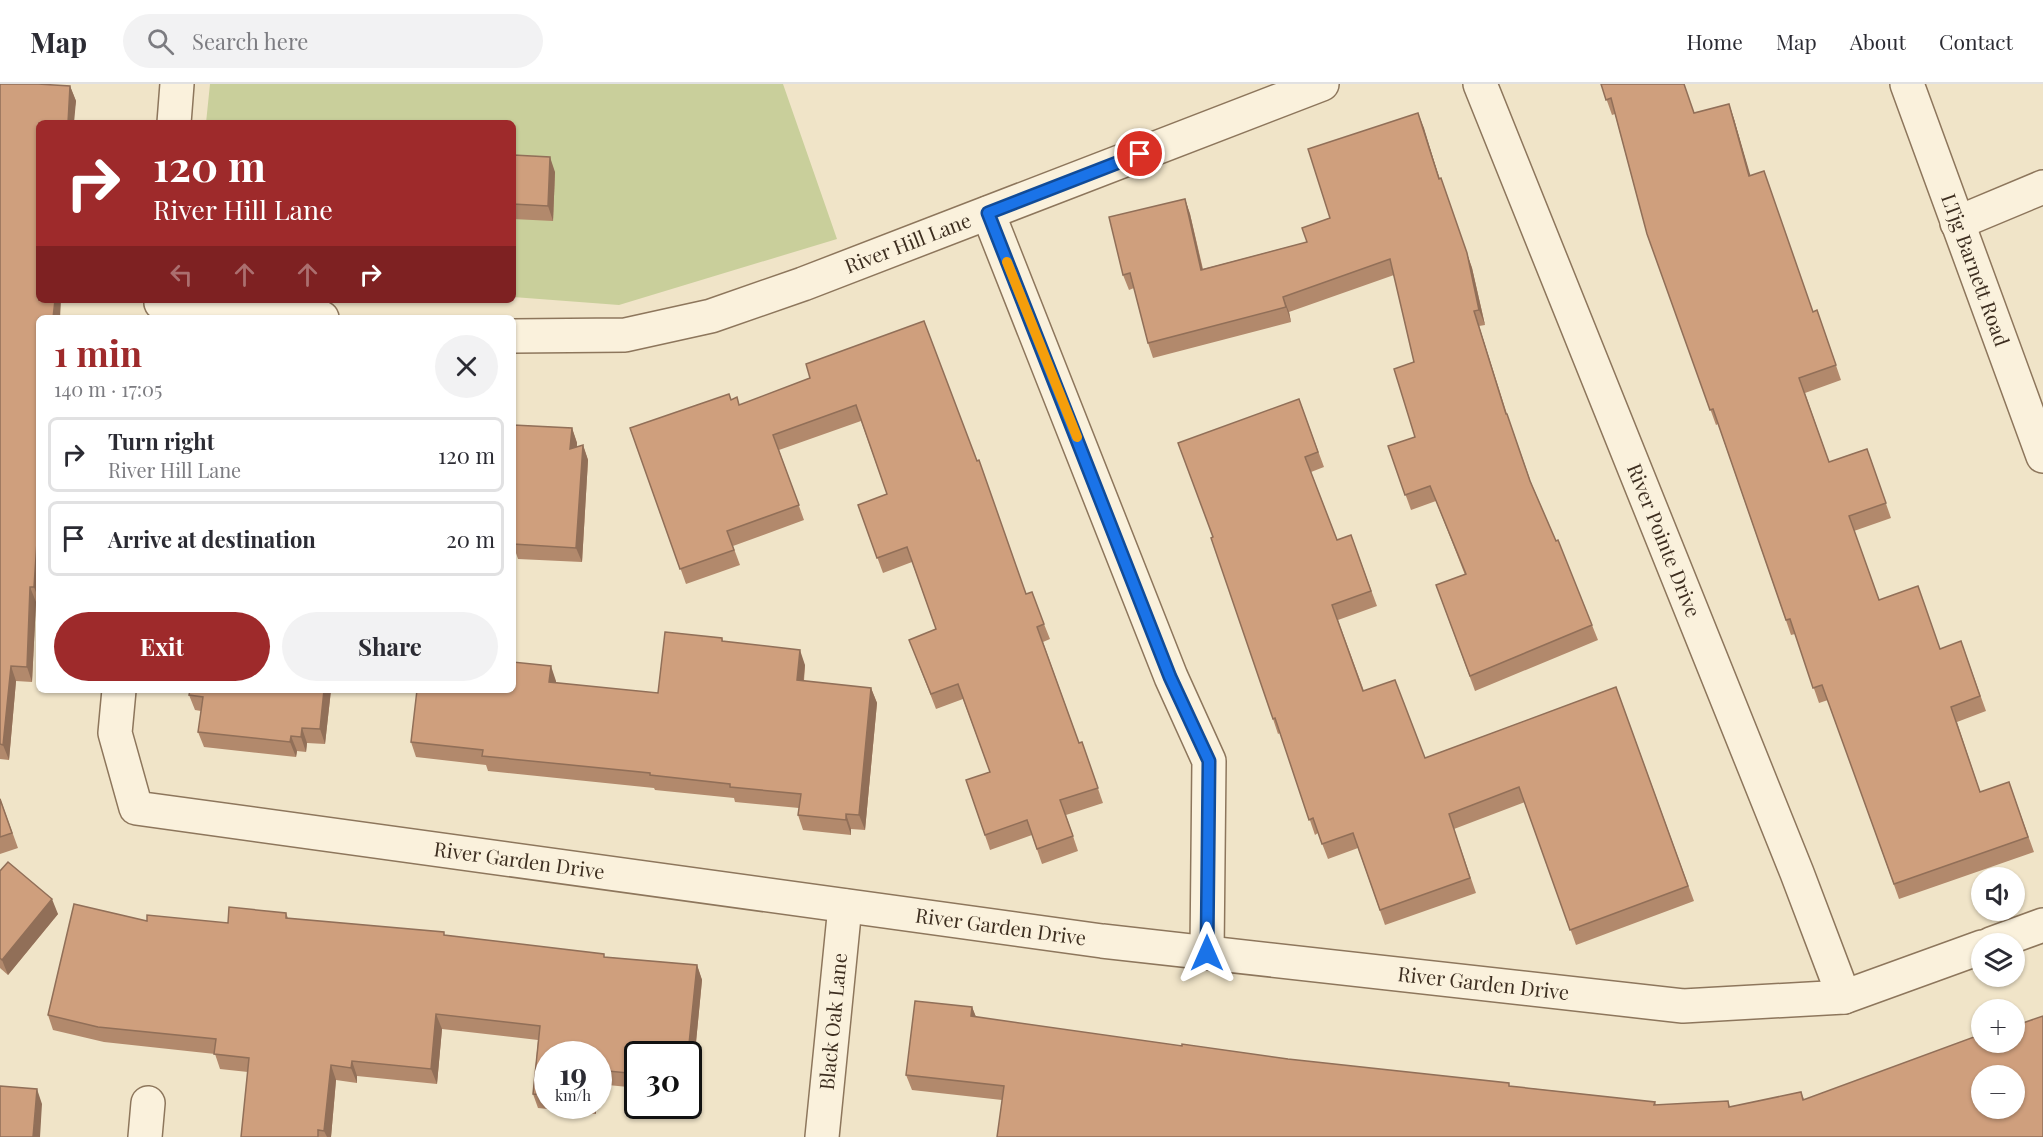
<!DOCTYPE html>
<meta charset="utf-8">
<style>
:root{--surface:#fff;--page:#f2f2f3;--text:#2b2b33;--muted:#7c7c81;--line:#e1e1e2;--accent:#9e2a2b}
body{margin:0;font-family:"Playfair Display",serif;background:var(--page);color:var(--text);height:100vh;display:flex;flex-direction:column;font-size:22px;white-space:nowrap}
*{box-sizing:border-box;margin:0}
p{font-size:20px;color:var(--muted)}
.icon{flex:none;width:33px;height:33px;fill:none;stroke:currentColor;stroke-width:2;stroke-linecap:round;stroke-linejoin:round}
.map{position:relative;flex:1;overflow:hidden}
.side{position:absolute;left:36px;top:231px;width:480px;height:378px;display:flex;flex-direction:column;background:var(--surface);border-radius:9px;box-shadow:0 2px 4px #0004}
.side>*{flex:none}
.banner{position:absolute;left:36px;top:36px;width:480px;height:183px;border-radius:9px;box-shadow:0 2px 4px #0004;background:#9e2a2b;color:#fff;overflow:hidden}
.tools{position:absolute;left:1971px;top:783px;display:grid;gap:12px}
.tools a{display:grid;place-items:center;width:54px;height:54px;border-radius:50%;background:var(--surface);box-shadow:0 2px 4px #0004;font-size:30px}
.speed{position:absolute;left:534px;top:957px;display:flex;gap:12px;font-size:30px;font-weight:700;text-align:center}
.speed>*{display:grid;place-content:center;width:78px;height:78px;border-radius:50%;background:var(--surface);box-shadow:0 2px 4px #0004;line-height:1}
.speed small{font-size:15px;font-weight:400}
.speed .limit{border:3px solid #111;border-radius:9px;background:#fff;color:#111}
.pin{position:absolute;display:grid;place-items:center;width:51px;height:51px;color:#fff;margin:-26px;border:3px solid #fff;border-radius:50%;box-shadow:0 2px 6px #0007}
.me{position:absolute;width:66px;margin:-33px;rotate:0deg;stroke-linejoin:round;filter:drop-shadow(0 0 4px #0008)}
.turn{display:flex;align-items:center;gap:21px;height:126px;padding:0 18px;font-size:27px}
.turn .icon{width:78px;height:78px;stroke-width:2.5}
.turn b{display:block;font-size:42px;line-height:51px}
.lanes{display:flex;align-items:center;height:57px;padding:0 18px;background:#0003;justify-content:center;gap:30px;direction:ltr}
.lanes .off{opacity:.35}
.round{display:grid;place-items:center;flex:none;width:63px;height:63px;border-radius:32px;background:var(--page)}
.summary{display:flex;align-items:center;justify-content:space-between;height:102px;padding:0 18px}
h1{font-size:36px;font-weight:700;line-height:45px;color:var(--accent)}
.button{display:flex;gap:12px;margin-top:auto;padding:12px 18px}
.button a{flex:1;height:69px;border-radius:36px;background:var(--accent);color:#fff;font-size:24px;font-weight:700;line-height:69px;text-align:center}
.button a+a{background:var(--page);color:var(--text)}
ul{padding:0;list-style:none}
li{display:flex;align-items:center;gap:18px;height:75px;margin:0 12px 9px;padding:0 6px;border:3px solid var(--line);border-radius:9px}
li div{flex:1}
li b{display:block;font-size:22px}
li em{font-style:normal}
header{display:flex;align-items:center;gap:36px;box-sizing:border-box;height:84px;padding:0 30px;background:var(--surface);border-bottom:2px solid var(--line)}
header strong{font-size:28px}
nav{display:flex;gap:33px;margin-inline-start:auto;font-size:21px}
.search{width:420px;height:54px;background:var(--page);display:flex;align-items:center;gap:15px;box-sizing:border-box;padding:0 21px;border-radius:33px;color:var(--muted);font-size:22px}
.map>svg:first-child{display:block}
.green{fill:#c9cf9b}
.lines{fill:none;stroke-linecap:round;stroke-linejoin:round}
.minor-casing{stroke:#8d765c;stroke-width:36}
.tertiary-casing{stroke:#8d765c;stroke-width:36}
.minor{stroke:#faf1dc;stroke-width:33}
.tertiary{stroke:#faf1dc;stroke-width:33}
.wall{fill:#b2896c}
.shaded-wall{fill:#916f58}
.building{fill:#cf9f7d;stroke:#916f58;stroke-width:1.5;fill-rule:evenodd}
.route-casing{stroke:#114b97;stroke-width:15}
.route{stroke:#1a73e8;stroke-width:10}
.slow{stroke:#f59e0b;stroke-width:10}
.labels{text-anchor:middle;stroke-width:4.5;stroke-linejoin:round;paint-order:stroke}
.street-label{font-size:20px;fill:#3d2e20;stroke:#f7eed8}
</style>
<header>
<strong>Map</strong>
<div class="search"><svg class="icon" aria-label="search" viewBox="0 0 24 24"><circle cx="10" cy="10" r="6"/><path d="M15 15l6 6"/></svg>Search here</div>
<nav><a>Home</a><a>Map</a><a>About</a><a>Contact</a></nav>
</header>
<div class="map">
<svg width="2043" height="1053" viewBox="0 0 2043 1053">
<rect width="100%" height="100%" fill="#f0e4c8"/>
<path class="green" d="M210,0h573l54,155 -218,66 -106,-8v-174h-307z"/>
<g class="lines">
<g class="minor-casing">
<g id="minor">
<path id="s1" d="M1480,0l317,789 47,124"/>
<path d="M174,39l3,-39"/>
<path d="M988,129l183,464 38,84 -2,192"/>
<path d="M1957,139l86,-36"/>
<path d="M161,219l161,15"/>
<path id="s2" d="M513,252l112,-1 86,-19 92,-32 519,-200"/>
<path id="s3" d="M119,606l-4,43 21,75 966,133 581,65 161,-9 138,-50"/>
<path d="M1991,860l52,-19"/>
<path d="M145,1053l3,-34"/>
<path id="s4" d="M822,1053l23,-231"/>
</g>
</g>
<g class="tertiary-casing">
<g id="tertiary">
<path id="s5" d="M1907,0l136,372"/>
</g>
</g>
<use href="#minor" class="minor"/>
<use href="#tertiary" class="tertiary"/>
</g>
<g class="wall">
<path d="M0,0l70,2 6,15 -37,217v284h-3l-4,80 -16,-1 -7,79 -9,-1z"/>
<path d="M1601,0l93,29 35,-9 5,15 16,57 63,136 4,-2 24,70 -36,13 24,69 38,-13 24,69 -37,13 25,69 61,49 21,-8 25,70 -29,11 23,70 29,-10 25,70 -135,47 -71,-199 -9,3 -24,-69 -4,1 -73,-211 -2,1 -69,-191 -32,-120 -3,1z"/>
<path d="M1418,29l22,66 6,14 26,75 13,57 -6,1 28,88 25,71 60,140 6,15 -123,51 -39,-106 29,-10 -29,-74 -25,9 -23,-64 27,-9 -1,-75 -20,-87 -105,37 2,10 -138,36 -5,-15 -14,-55 -5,2 -6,-15 62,-76 5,15 13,55 104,-27 23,-24z"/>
<path d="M513,71l42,17 -2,49 -40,-2z"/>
<path d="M924,237l102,273 18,30 6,15 -7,3 36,101 3,-1 21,61 -37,12 12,36 -36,13 -10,-29 -42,15 -24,-70 24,-8 -27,-73 -27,10 -21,-54 21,-26 -24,-67 -29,11 -25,-68 29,-11 -26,-73 -82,29 25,70 -71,26 7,19 -54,19 -56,-156 101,-29 8,6 71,-27z"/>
<path d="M1299,315l25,68 -13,5 26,68 14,-5 26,71 -39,14 26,71 61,67 191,-71 78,214 -118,44 -51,-143 -71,27 22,64 -91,32 -27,-77 -30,11 -10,-26 -3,2 -35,-102 -2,1 -5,-15 -60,-182z"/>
<path d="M513,330l2,7v4l57,3 5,15v4l6,-2 5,15 -6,102 -64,-3 -5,-15z"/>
<path d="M722,554l1,3 82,24 -1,16 67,7 6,15 -12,127 -14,-1v6l-48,-5 -5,-15 1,-7 -64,-6 -1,-4 -79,-8 -1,-2 -166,-17 -2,-6 -70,-8 -5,-15 145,-61v2l102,10z"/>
<path d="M331,606l-6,54 -18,-1 -1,9 -9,-1 -1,6 -92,-10 -6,-15 3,-21 -6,-1 -6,-15z"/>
<path d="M0,714l18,50 -18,6z"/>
<path d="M0,787l58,43 -50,61 -8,-7z"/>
<path d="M286,829l2,5 157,17 160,22 92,8 5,15 -11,114h-3v-40h-50v34l-40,-4v-30h-50v52h48v8l-58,-6 -5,-14 5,-54 -96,-11 -5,55 -80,-8v7l-21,-3 -5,57h-90l7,-65 -28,-3 -5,-15 -111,-12 -51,-12 -5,-15 99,-94 81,2z"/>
<path d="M972,923l4,10 206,29 328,40 145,16 1,3 72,-4 2,6 71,-15 3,7 239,38 -1041,-37 -90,-10 -6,-15z"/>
</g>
<g class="shaded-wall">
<path d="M70,2l6,15 -2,22h-6z"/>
<path d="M1729,20l5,15 21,72 -6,-15z"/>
<path d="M1418,29l6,15 20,66 -5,-15z"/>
<path d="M550,73l5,15 -2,49 -5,-15z"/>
<path d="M1441,94l31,90 13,57 -6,-15z"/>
<path d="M1185,115l5,15 16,71 -5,-15z"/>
<path d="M1283,213l6,15 2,10 -5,-15z"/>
<path d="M55,216h6l-1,18h-7z"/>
<path d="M1474,227l5,15 32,103 -5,-15z"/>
<path d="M513,330l2,7 -1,19 -1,-3z"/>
<path d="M572,344l5,15 -1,21 -6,-15z"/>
<path d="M583,361l5,15 -6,102 -6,-14z"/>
<path d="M39,428v88l-5,-13z"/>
<path d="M30,503l6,15 -4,80 -5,-15z"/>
<path d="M800,566l5,15 -3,30 -5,-15z"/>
<path d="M11,582l5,15 -7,79 -6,-15z"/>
<path d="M551,582l5,15 -1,16 -6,-15z"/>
<path d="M871,604l6,15 -12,127 -6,-15z"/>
<path d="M324,606h7l-6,54 -5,-15z"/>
<path d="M302,644l5,15 -1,9 -5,-15z"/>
<path d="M291,652l6,15 -1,6 -6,-15z"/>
<path d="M846,730l5,15v6l-5,-15z"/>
<path d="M52,815l6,15 -50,61 -6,-15z"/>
<path d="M697,881l5,15 -11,114 -3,-8v-32z"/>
<path d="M972,923l6,15 -7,-6z"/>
<path d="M436,930l6,15 -5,55 -6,-15z"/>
<path d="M352,977l5,15v7l-6,-15z"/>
<path d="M331,981l5,15 -5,57h-4l-3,-6z"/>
<path d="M37,1005l5,15 -2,33h-7z"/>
<path d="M592,1022h4v8z"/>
</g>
<g class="building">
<path d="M0,0h38l32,2 -2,37h-29v177h16l-2,18h-14v194l-5,75h-4l-3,80 -16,-1 -8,79 -3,-1z"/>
<path d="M1601,0h83l10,29 35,-9 20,72 15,-5 49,141 4,-2 19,55 -37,13 30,84 38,-13 19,54 -37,13 30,84 39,-14 22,63 21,-8 19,55 -29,11 29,85 29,-10 19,55 -134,47 -72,-199 -9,3 -23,-69 -4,1 -73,-211 -3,1 -63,-176 -36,-136 -5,2z"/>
<path d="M1418,29l21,66 2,-1 26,75 12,57 -5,1 32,103h1l23,67 26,60 2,-1 34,85 -122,51 -34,-91 30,-11 -36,-88 -25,9 -17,-49 27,-9 -21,-68 20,-7 -24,-103 -107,38 3,10 -138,36 -18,-70 -7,2 -14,-58 76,-18 16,71 106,-28 -5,-14 28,-10 -22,-69z"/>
<path d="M513,71l37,2 -2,49 -35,-2z"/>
<path d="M924,237l53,140 2,-1 47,134 6,-2 12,32 -7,3 42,116 3,-1 16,46 -38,12 13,36 -36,13 -10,-29 -42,15 -19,-55 24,-8 -32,-88 -27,10 -22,-54 27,-11 -29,-82 -30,11 -19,-53 29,-11 -31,-89 -83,30 26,70 -72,26 7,19 -54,19 -50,-141 99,-34 2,6 6,-3 2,8 71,-27 -4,-14z"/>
<path d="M1299,315l19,53 -13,5 32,83 14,-5 20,56 -39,14 31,86 32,-11 30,78 191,-71 72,199 -118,44 -51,-143 -70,27 21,64 -90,32 -27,-77 -31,11 -9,-26 -4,2 -34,-102 -2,1 -62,-181 2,-1 -35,-94z"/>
<path d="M513,341l59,3 -2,21 13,-4 -7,103 -63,-4 1,-22h-1z"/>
<path d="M665,548l57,6v3l78,9 -3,30 74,8 -12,127 -13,-1v6l-48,-5 3,-21 -71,-7v-3l-80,-9v-2l-168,-17 1,-6 -72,-8 6,-52h96v-28l38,4 -2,16 109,11z"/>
<path d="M190,606h134l-4,39 -18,-1 -1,9 -10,-1 -1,6 -92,-10 5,-35 -14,-2z"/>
<path d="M0,715l12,34 -12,4z"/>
<path d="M8,778l44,37 -50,61 -2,-2v-87z"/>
<path d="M74,820l73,17v-6l81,8 1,-16 57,6v5l158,14v3l160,19v3l93,8 -9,89h-50v20l-40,-4v-16h-50v41l-15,-1 7,-68 -104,-12 -5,55 -79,-8 -1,7 -20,-3 -7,66 -6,-1v7h-77l8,-79 -35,-4 2,-15 -118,-12 -50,-12z"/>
<path d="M915,917l57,6 -1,9 211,30v-2l106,15 221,24v3l146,16 -1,3 74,-4 1,6 72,-15 2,8 179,-66v8h32v-16l29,-10v121h-1046l7,-51 -98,-11zM1982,992h32v32h-32z"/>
<path d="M0,1002l37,3 -4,48h-33z"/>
</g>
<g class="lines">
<g class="route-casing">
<path id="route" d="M1140,70l-152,59 182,464 39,84 -2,192"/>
</g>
<use href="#route" class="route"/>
<path class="slow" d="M1007,178l70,175"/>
</g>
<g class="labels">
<g class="street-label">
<text dy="7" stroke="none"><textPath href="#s2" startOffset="410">River Hill Lane</textPath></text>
<text dy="7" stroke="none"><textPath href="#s5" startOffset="198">LTjg Barnett Road</textPath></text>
<text dy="7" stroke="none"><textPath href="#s1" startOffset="492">River Pointe Drive</textPath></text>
<text dy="7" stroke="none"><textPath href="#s3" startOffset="508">River Garden Drive</textPath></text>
<text dy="7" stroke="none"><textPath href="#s3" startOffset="994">River Garden Drive</textPath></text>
<text dy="7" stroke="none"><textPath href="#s3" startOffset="1480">River Garden Drive</textPath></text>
<text dy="7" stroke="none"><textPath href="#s4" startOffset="116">Black Oak Lane</textPath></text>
</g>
</g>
</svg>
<div class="tools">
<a><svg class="icon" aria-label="sound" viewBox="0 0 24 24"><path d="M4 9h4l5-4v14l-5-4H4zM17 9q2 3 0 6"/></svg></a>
<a><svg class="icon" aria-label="layers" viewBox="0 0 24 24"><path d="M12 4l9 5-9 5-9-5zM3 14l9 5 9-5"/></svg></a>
<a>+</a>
<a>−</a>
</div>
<div class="speed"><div>19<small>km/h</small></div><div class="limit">30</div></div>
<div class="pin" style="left:1140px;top:70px;background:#d93025"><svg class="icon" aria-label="arrive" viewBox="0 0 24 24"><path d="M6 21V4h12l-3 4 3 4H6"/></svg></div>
<svg class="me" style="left:1207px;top:869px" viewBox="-20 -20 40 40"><path d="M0-17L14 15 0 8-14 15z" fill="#1a73e8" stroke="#fff" stroke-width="4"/></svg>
<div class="banner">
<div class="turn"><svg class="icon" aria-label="right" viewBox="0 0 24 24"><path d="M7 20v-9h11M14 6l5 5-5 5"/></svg><div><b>120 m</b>River Hill Lane</div></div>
<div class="lanes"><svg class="icon off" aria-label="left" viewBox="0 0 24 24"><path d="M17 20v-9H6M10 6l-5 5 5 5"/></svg><svg class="icon off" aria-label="ahead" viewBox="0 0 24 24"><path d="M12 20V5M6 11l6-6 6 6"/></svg><svg class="icon off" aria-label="ahead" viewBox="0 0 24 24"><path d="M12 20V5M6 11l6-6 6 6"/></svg><svg class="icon" aria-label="right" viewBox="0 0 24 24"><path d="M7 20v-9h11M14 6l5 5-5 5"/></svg></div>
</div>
<section class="side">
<div class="summary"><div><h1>1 min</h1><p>140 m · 17:05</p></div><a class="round"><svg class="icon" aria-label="close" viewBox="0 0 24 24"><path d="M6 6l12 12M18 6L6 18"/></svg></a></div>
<ul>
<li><svg class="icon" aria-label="right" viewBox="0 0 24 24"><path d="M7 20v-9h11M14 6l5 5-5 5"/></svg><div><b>Turn right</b><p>River Hill Lane</p></div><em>120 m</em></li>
<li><svg class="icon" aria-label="arrive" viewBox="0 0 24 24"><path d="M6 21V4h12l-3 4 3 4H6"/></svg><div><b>Arrive at destination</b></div><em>20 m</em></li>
</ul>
<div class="button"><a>Exit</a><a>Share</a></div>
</section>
</div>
